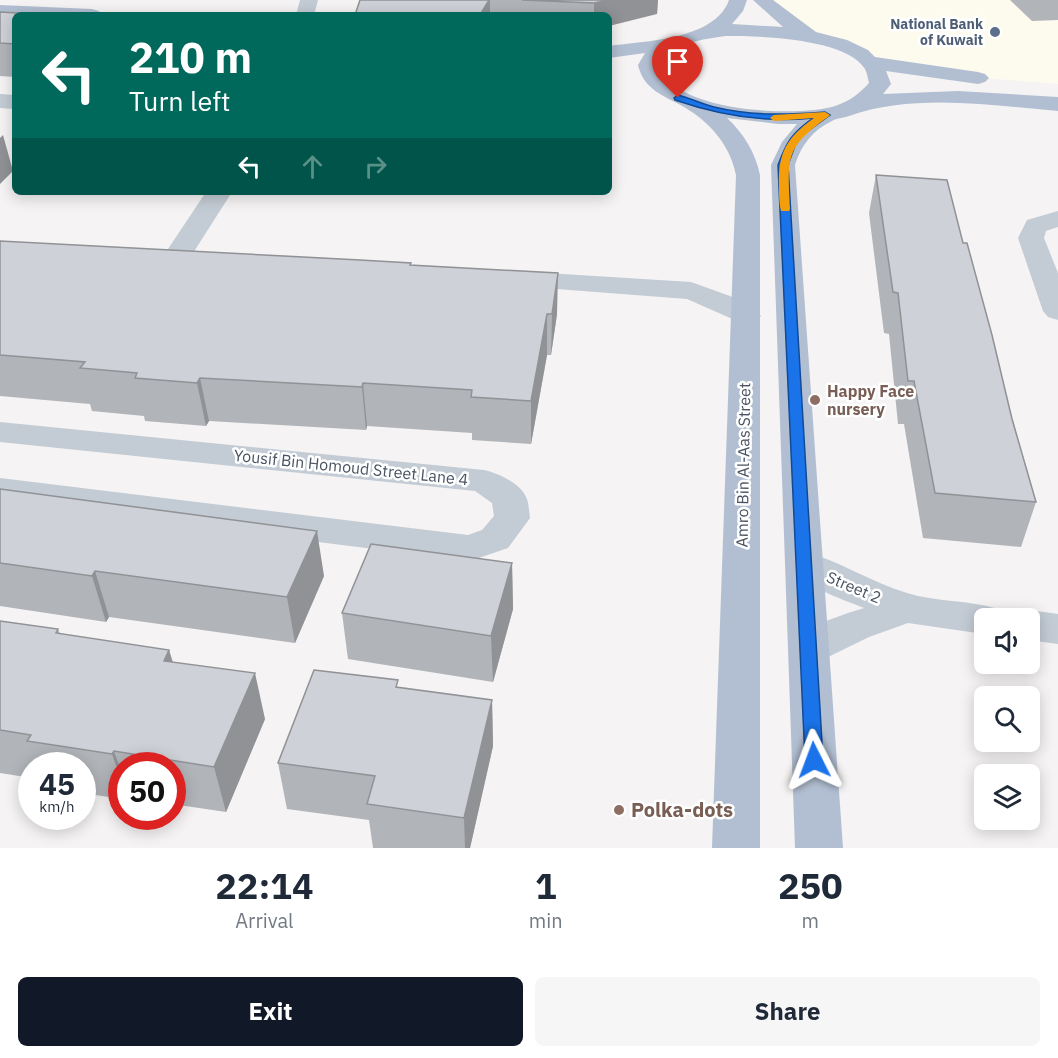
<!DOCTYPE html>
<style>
:root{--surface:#fff;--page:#f6f6f7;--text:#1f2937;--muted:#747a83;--accent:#111827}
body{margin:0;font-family:"IBM Plex Sans",sans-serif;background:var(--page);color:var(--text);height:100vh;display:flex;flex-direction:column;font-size:22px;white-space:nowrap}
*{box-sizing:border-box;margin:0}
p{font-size:20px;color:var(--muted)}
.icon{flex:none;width:33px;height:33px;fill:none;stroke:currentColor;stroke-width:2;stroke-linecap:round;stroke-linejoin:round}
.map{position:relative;height:848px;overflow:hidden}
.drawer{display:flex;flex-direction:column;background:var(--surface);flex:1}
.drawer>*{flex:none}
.guide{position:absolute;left:12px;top:12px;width:600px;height:183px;border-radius:9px;box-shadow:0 3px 15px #0003;background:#00695c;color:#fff;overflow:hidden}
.buttons{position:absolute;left:974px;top:608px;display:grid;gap:12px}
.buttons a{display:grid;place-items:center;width:66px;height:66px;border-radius:9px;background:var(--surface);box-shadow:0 3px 15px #0003;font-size:30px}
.speed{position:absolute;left:18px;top:752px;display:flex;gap:12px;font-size:30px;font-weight:700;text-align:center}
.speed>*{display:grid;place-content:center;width:78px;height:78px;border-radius:50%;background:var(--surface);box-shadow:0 3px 15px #0003;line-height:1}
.speed small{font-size:15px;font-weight:400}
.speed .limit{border:9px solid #d22;background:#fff;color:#111}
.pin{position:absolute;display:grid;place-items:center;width:51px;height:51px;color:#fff;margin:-62px -26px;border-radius:50% 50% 50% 0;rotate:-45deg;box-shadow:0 0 6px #0007}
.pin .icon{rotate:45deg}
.me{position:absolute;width:66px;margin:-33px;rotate:357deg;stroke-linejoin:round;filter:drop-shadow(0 0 4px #0008)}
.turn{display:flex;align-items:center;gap:21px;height:126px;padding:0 18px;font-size:27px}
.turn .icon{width:78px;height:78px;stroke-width:2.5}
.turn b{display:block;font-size:42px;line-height:51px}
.lanes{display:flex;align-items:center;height:57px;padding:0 18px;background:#0003;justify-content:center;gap:30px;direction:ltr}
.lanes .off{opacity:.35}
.eta{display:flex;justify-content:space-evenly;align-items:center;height:102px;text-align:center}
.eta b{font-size:36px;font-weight:700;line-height:42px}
.action{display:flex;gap:12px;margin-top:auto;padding:12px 18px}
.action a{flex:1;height:69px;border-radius:9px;background:var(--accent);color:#fff;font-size:24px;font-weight:700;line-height:69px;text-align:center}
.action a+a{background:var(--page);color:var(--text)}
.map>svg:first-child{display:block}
.commercial{fill:#fdfaee}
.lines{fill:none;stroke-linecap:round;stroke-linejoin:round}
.minor{fill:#c3cbd4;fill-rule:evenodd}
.major{fill:#b2bfd2;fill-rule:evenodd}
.wall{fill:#b1b4b9}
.shaded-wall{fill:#909296}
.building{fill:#ced1d7;stroke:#909296;stroke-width:1.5}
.route{fill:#1a73e8;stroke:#114b97;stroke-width:1.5}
.slow{fill:#f59e0b}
.service-dot{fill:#5c6f8a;stroke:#fff;stroke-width:2}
.education-dot{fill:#8d6e63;stroke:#fff;stroke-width:2}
.labels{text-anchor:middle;stroke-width:5;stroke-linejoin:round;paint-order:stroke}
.far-service-label{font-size:14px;font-weight:bold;fill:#4e5e75;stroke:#fff;text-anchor:end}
.education-label{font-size:16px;font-weight:bold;fill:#785e54;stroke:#fff;text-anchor:start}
.street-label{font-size:16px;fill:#495361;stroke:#fff}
.near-education-label{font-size:20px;font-weight:bold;fill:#785e54;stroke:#fff;text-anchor:start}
</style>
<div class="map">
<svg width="1058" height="848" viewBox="0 0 1058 848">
<rect width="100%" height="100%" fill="#f5f3f3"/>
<path class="commercial" d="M762,0h296v84l-89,-7 -67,-9 -85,-30z"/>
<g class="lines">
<g class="minor">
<path d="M300,0h18l-4,15h-18z"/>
<path d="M0,94l15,1v14l-15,-1z"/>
<path d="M206,192h26l-46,72 -10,2 -10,-2 -4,-6z"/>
<path d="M1058,211v16l-12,4 -2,7 14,35v47l-10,-3 -5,-6 -25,-73 9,-18z"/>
<path d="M514,271l177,11 39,14 26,14 5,6 -5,6 -10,3 -59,-26 -183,-14 -4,-6 4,-6z"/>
<path d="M0,422l484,48c14,3 38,14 43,29 2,6 2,13 3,19l-22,30 -38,13 -470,-59v-24l468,57 14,-5 12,-14 -2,-13 -17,-12 -475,-49z"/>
<path d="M804,551c35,10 67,31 103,42 29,9 62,7 91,16l5,9h-19v16l-76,-11 -39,14 -47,23 -14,4 -14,-4 -6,-11c11,-21 53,-34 76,-41 -22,-9 -67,-24 -79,-44l6,-9z"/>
<path d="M1029,610l29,4v30l-29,-4v-22h-16l2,-4z"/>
</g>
<g class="major">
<path d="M729,0h18l-4,11 -11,13 51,3 -30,-27h20l43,32 31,8 21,10 7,7 103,15 7,2 4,4 -4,4 -7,2 -92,-13 5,13 -8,10 75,-3 100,6v14c-67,-6 -145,-18 -209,5 -6,2 -12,2 -17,5 -19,9 -31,24 -37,44l48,683h-48l-24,-683 11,-23 15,-18h-19l-51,-6c17,16 28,34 33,57v673h-48l24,-673c-6,-30 -26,-53 -52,-68 -21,-12 -40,-17 -46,-42l7,-12 -36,5v-12c35,-5 106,-6 120,-46zM726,36c33,0 120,2 139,33 2,4 3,10 4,14 -10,11 -19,18 -34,23 -38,12 -164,6 -176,-41 12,-22 45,-26 67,-29z"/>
<path d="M0,5l92,4 7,2 2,4 -101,2z"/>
</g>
</g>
<g class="wall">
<path d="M360,0h298l-1,14 -302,1z"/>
<path d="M1010,0h48v20l-26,1z"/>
<path d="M0,12l15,3v62l-15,-1z"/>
<path d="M876,175l87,68 73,259 -15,45 -98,-9 -19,-114h-6l-9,-90 -5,-1 -15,-120z"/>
<path d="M0,241l411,24 146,49 -6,41h-4l-16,89 -59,-4v-7l-105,-7 -1,4 -157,-9 -3,5 -61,-5 -1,-5 -52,-5 -2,-7 -90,-8z"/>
<path d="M0,489l324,87 -29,67 -186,-26 -3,5 -106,-16z"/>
<path d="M512,563l1,46 -20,73 -145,-23 -6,-46z"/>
<path d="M0,621l58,8 2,5 109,16 4,12 92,57 -39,93 -54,-8v-39h-50v34l-40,-6v-28h-50v13l-32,-5z"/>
<path d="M399,688l93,12 1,46 -23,102h-97l-4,-28 -82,-11 -9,-46z"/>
</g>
<g class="shaded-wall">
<path d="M489,0h1v15h-10z"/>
<path d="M609,0h49l-1,14 -48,12v-11h-15v-12z"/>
<path d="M3,135l10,36 -13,13v-46z"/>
<path d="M558,273l-1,41 -6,41 1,-41z"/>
<path d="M547,314v41l-16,89v-43z"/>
<path d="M200,378l9,43 -3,5 -9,-43z"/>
<path d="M363,383l4,43 -1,4 -4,-43z"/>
<path d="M317,531l7,45 -29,67 -8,-46z"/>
<path d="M512,563l1,46 -20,73 -2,-46z"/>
<path d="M95,571l14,46 -3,5 -14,-46z"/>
<path d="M169,650l13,46 -18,-35z"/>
<path d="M255,673l10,46 -39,93 -12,-45z"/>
<path d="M492,700l1,46 -23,102h-5l-1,-30z"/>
<path d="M114,751l8,23v8l-10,-28z"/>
</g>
<g class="building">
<path d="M360,0h129l-9,15h-125z"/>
<path d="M522,0h87l-15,3z"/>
<path d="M0,12l53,3h-38v29l-15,-1z"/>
<path d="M876,175l71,5 16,63h4l25,92 20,84 24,83 -101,-9 -21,-112h-6l-10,-88 -5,-1z"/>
<path d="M0,241l360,19 51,3 -1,2 148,8 -6,41h-5l-16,87 -60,-4 1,-7 -109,-7 -1,4 -162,-9 -3,5 -62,-5 2,-5 -57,-5 5,-6 -85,-7z"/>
<path d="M0,489l317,42 -30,66 -192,-26 -3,5 -92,-13z"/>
<path d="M371,544l141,19 -21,73 -149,-23z"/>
<path d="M0,621l58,8 -2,4 113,17 -5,11 91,12 -41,94 -100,-16 -2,3 -85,-13 4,-6 -31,-5z"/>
<path d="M314,670l84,10 -2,7 96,13 -28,118 -97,-14 8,-28 -97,-13z"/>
</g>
<path class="route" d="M678,95c12,3 24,9 36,12 37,9 73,8 111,5l5,3 -26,19 -8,9 -8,22 35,595 -2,5 -7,2 -6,-2 -3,-5 -27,-595c9,-24 14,-32 35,-47 -48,5 -92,-2 -138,-18l-1,-2z"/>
<path class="slow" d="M825,112l5,3 -2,2c-44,31 -40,41 -38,92l-1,2h-8c-2,-7 -2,-16 -2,-24 -1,-34 7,-49 35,-69l-40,3 -4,-3 4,-3z"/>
<circle class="service-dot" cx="995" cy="32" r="6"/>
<g class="education-dot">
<circle cx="815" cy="400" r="6"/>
<circle cx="619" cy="810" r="6"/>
</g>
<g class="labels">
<g class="far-service-label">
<text x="983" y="29">National Bank<tspan x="983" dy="16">of Kuwait</tspan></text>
</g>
<g class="education-label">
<text x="827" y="397">Happy Face<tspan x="827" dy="18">nursery</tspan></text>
</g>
<g class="street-label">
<text transform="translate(743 465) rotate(-89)" y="6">Amro Bin Al-Aas Street</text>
<text transform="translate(351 467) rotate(6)" y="6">Yousif Bin Homoud Street Lane 4</text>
<text transform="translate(854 587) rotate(23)" y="6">Street 2</text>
</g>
<g class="near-education-label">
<text x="631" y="817">Polka-dots</text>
</g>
</g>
</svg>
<div class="buttons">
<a><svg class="icon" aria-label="sound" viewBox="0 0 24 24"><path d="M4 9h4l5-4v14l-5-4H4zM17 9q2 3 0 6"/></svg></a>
<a><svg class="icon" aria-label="search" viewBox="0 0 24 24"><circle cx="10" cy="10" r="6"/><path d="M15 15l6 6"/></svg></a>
<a><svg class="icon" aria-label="layers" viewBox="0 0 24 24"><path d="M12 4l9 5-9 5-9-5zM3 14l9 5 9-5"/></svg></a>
</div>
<div class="speed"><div>45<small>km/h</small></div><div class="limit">50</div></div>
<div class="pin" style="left:678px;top:98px;background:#d93025"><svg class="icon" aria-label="arrive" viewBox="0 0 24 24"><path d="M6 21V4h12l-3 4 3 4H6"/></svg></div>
<svg class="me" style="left:814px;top:760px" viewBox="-20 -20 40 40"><path d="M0-17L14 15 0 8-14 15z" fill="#1a73e8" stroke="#fff" stroke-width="4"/></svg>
<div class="guide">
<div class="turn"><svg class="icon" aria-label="left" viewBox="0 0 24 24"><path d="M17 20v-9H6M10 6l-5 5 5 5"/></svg><div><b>210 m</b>Turn left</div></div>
<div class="lanes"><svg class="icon" aria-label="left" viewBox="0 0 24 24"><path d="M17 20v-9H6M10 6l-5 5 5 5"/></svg><svg class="icon off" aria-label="ahead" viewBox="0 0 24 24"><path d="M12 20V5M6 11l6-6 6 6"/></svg><svg class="icon off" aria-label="right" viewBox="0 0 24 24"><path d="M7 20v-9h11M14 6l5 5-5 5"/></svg></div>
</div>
</div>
<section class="drawer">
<div class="eta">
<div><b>22:14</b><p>Arrival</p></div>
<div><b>1</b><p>min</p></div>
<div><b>250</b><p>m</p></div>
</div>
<div class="action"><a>Exit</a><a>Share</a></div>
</section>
